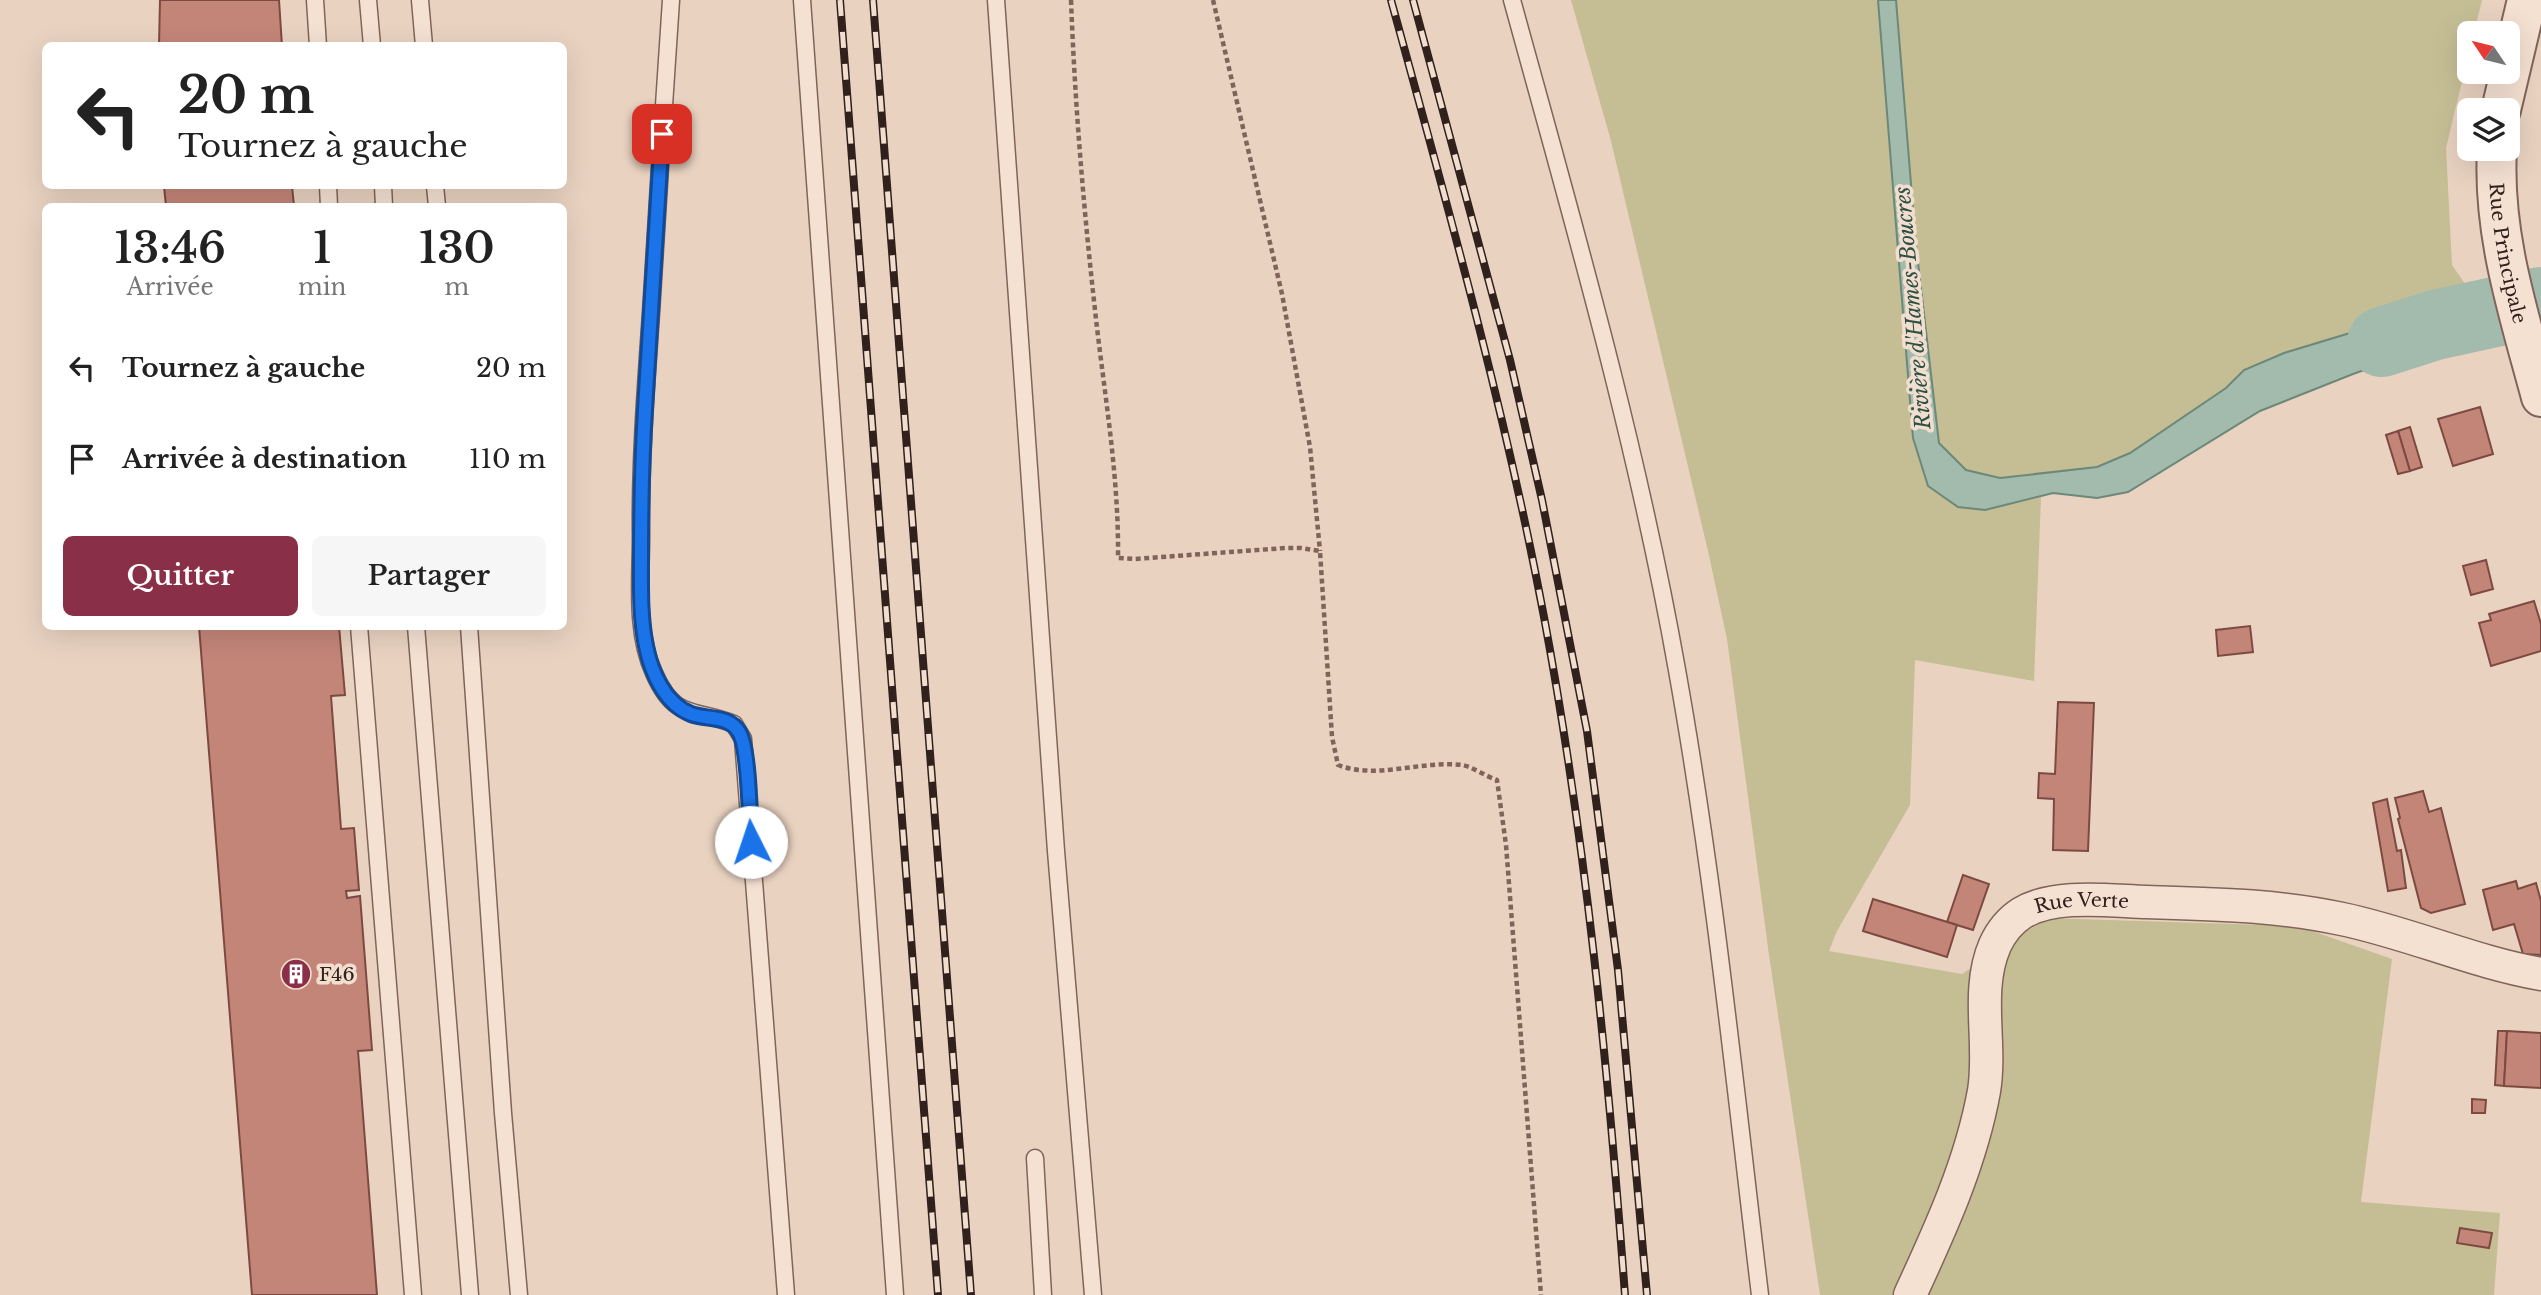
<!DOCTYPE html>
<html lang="fr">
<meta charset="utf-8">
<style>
:root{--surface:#fff;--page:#f6f6f6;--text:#222;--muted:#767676;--accent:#893048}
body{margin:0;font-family:"Libre Baskerville",serif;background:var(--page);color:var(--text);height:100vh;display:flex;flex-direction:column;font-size:26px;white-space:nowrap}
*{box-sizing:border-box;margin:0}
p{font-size:23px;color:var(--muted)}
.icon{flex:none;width:38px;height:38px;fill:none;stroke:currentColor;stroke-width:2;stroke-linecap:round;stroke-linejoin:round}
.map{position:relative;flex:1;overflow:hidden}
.details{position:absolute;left:42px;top:203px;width:525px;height:427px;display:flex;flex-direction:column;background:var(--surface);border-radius:10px;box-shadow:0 7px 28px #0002}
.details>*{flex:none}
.banner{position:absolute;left:42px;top:42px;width:525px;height:147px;border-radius:10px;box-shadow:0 7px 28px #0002;background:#fff;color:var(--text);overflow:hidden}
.needle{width:46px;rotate:305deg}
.fabs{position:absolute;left:2457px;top:21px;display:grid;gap:14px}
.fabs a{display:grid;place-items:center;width:63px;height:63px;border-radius:10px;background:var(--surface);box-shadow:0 7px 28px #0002;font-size:35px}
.pin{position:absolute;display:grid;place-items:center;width:60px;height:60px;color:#fff;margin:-30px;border-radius:14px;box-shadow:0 4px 10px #0006}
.me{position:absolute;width:77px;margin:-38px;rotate:356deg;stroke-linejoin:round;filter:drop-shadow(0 0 5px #0008)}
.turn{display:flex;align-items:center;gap:24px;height:147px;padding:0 21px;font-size:32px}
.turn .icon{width:91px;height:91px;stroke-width:2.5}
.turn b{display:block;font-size:49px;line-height:60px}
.eta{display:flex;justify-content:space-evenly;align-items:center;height:119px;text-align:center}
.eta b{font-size:42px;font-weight:600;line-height:49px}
.button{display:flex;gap:14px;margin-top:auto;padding:14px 21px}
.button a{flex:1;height:80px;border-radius:10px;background:var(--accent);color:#fff;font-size:28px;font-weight:600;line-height:80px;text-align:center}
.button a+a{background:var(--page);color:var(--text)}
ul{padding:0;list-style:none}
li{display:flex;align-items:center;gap:21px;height:91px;padding:0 21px}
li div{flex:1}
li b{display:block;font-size:26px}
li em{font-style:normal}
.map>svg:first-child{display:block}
.green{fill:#c5be95}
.water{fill:#a2bbad;stroke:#6b8879;stroke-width:2}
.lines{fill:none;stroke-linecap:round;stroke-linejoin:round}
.river{stroke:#a2bbad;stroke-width:70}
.building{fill:#c48579;stroke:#7d4a42;stroke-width:2}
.service-casing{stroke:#80645a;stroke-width:19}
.minor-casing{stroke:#80645a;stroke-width:35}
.tertiary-casing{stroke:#80645a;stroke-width:42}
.path{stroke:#80645a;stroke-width:4.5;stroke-dasharray:5 3.5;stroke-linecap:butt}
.service{stroke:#f5e1d2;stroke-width:16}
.minor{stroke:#f5e1d2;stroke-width:32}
.tertiary{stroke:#f5e1d2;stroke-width:38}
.rail-casing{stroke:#31211d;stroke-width:8}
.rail{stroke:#f1decf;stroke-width:5;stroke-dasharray:16;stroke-linecap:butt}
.route-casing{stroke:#114b97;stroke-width:18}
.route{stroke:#1a73e8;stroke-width:12}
.labels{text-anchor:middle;stroke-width:7;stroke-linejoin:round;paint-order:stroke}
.street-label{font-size:19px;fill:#31211d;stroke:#f1decf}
.poi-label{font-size:19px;fill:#31211d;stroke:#f1decf;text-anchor:start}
.water-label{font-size:21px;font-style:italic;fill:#2d4f44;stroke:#f1decf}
</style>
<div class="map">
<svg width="2541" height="1295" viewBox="0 0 2541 1295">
<rect width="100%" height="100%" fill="#e9d2c0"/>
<g class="green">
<path d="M1571,0h307l35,438 15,48 57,24 56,-13 -7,184 -119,-21 -5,145 -73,126 -8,20 133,23 85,-56 251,8 94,33 -31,243 139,11 -6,82h-674l-51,-340 -42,-316 -19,-88 -97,-410z"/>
<path d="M1896,0h586l-8,33h-5v19l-23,96 6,117 18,26 -77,21 -43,21 -66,20 -40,17 -18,18 -96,65 -33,14 -97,11 -34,-8 -27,-27 -23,-198z"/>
</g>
<path class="water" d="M1878,0h18l20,245 23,198 27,27 34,8 97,-11 33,-14 96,-65 18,-18 40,-17 66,-20 43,-21 77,-21 5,39 -122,44 -93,37 -132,81 -31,6 -44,-5 -68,17 -27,-3 -30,-21 -15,-48z"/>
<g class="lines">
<path class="river" d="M2382,342l53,-17 106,-23"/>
</g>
<g class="building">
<path d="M160,0h119l3,46h-123z"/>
<path d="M164,186h128l2,20h-128z"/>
<path d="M2480,407l13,47 -40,12 -15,-47z"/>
<path d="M2410,427l12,40 -12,4 -12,-40z"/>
<path d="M2398,431l12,40 -12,3 -12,-39z"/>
<path d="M2486,560l7,29 -22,6 -8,-29z"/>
<path d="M2534,601l7,23v27l-50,15 -12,-43 12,-3 -2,-6z"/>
<path d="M199,626h140l6,69 -14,1 10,133 13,-1 5,62 -13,1 1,7 13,-2 12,154 -14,1 19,244h-125z"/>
<path d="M2250,626l3,26 -35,4 -2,-26z"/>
<path d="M2058,702l36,1 -6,148 -35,-1 1,-51 -16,-1 1,-25 16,1z"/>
<path d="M2423,791l6,21 12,-4 24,96 -34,9 -10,-5 -23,-89 2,-1 -5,-20z"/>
<path d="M2387,799l10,52 4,-1 5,38 -18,3 -15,-88z"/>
<path d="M1963,875l26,9 -16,46 -26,-8z"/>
<path d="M2516,881l2,8 18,-6 5,18v54l-18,-1 -9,-30 -21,6 -10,-40z"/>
<path d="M1873,899l84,26 -10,32 -84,-26z"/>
<path d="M2498,1031h9l-3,55 -9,-1z"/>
<path d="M2507,1031l34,2v55l-37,-2z"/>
<path d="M2472,1099l14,1 -1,13h-13z"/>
<path d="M2460,1228l32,5 -3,15 -32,-5z"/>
</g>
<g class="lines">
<g class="service-casing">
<g id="service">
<path d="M315,0l3,46"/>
<path d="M368,0l4,46"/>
<path d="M420,0l4,46"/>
<path d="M671,0c-7,104 -14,209 -20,313 -5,74 -11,148 -10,223 0,44 -6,96 13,137 21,48 40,35 80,51l9,15 43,556"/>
<path d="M802,0l93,1295"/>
<path d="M996,0l60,851 37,444"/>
<path d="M1512,0c61,222 125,443 165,670 37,207 58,416 83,625"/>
<path d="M328,186l1,20"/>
<path d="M383,186l1,20"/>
<path d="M435,186l2,20"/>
<path d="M359,626l54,669"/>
<path d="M416,626l54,669"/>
<path d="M469,626l34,487 16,182"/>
<path d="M1035,1158l8,137"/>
</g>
</g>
<g class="minor-casing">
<g id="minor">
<path id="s1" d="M1910,1295c30,-65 61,-132 74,-204 8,-48 -9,-100 11,-146 6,-13 16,-25 27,-32 33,-20 89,-12 125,-11 66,2 131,3 195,17 67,14 131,43 199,55"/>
</g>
</g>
<g class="tertiary-casing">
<g id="tertiary">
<path d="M2501,110l26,-110"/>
<path id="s2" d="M2497,149c-5,85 22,166 44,248"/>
</g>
</g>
<g class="path">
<path d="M1071,0c4,107 13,213 25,319 9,79 23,159 22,239l17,1 150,-11h16l19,3 12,186 6,28c39,15 83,-5 124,0 9,1 25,12 35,15l9,65 35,450"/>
<path d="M1213,0l69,294 28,153 10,104"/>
</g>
<use href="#service" class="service"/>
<use href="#minor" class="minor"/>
<use href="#tertiary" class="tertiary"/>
<g class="rail-casing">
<g id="rail">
<path d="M840,0l98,1295"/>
<path d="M873,0l98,1295"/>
<path d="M1391,0c56,204 114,409 153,617 42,225 64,451 81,678"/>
<path d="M1413,0l97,360 32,140 45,231 31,239 29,325"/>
</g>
</g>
<use href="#rail" class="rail"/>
</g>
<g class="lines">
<g class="route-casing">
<path id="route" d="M662,134c-6,91 -11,183 -17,275 -3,49 -4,98 -4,148 0,29 -1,60 5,89 5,26 19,58 45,68 16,6 38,1 48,18 10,15 11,88 12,110"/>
</g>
<use href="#route" class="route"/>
</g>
<defs>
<g id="building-disc" transform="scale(1.575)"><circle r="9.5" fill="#893048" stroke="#f1decf"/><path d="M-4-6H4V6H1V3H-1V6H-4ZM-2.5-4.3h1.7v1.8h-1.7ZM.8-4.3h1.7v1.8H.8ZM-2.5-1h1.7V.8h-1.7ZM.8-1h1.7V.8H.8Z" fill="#fff"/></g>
</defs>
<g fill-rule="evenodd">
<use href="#building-disc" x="296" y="974"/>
</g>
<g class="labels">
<g class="street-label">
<text dy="7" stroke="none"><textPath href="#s2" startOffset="105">Rue Principale</textPath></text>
<text dy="7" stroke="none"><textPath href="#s1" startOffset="469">Rue Verte</textPath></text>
</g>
<g class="poi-label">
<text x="319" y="981">F46</text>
</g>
<g class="water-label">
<text transform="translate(1913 308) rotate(-95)" y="7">Rivière d'Hames-Boucres</text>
</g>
</g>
</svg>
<div class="fabs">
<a><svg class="needle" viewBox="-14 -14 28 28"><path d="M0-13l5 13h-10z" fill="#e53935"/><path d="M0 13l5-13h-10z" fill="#767676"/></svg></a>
<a><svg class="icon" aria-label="layers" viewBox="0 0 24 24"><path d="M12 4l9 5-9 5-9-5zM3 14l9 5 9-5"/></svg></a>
</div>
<div class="pin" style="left:662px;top:134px;background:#d93025"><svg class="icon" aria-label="arrive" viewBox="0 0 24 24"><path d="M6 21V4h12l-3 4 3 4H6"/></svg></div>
<svg class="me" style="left:751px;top:842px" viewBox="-20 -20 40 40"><circle r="19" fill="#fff"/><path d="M0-13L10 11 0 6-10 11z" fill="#1a73e8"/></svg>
<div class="banner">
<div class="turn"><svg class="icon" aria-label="left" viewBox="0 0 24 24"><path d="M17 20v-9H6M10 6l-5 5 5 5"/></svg><div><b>20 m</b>Tournez à gauche</div></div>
</div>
<section class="details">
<div class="eta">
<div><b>13:46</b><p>Arrivée</p></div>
<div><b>1</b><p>min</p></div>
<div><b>130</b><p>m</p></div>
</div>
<ul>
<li><svg class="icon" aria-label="left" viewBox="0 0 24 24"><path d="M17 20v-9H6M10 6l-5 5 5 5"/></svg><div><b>Tournez à gauche</b></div><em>20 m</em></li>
<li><svg class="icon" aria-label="arrive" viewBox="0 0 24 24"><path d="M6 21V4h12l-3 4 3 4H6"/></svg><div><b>Arrivée à destination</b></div><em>110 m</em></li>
</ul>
<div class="button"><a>Quitter</a><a>Partager</a></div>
</section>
</div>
